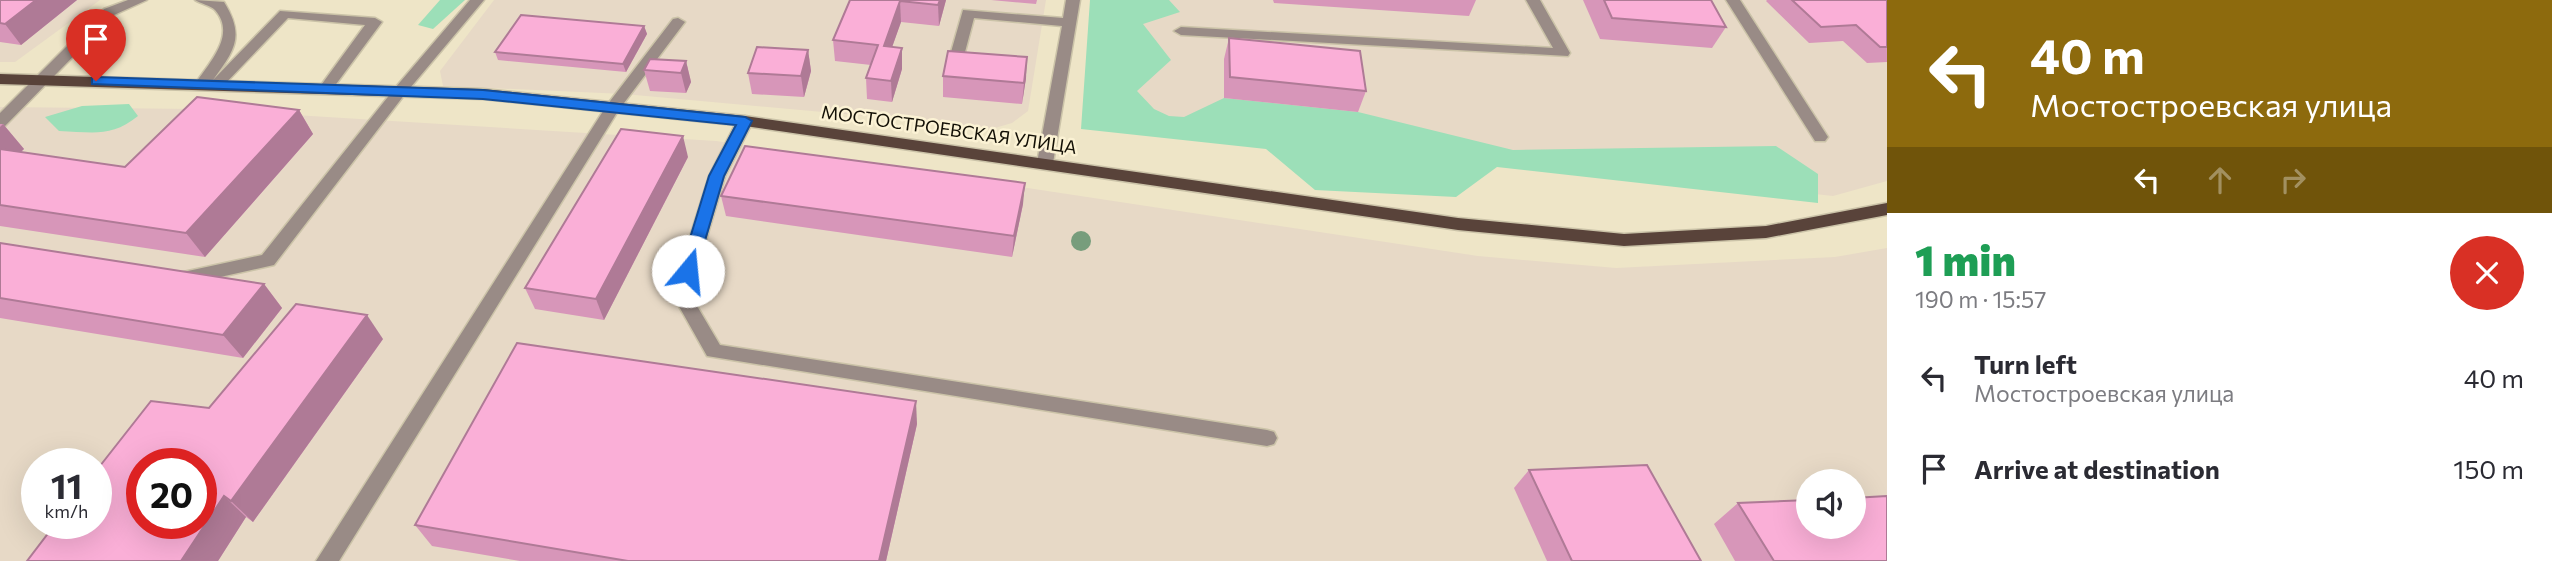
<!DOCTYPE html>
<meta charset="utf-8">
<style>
:root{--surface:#fff;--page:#f7f7f7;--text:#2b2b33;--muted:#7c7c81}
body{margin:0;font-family:Commissioner,sans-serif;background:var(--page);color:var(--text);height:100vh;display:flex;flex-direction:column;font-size:26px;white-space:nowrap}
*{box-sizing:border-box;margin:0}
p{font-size:23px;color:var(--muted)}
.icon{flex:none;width:38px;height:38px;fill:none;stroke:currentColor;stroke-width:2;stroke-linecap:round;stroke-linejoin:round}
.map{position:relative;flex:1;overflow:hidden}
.side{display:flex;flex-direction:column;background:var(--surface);width:665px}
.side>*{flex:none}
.guide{background:#8d6a0d;color:#fff;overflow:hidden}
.fabs{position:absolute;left:1796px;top:469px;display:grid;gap:14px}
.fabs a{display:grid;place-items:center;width:70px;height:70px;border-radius:50%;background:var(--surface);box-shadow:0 7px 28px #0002;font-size:35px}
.speed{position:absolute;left:21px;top:448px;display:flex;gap:14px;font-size:35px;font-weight:700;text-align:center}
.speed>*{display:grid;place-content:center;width:91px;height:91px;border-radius:50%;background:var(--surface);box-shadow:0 7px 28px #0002;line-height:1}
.speed small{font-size:18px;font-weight:400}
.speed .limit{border:10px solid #d22;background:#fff;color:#111}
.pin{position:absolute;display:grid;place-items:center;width:60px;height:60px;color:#fff;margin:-72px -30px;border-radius:50% 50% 50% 0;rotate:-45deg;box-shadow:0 0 7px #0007}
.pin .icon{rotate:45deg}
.me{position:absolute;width:77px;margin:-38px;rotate:17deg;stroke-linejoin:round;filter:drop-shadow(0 0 5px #0008)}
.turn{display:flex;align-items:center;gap:24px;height:147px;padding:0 28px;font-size:32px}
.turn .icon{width:91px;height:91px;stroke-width:2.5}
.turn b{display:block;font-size:49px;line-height:60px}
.lanes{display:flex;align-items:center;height:66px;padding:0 28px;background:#0003;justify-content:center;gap:35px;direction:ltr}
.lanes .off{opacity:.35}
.round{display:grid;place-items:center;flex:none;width:74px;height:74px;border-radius:37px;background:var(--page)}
.overview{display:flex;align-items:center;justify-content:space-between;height:119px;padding:0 28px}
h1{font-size:42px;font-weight:800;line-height:52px;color:#1e9e55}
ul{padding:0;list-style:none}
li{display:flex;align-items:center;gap:21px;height:91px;padding:0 28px}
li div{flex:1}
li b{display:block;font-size:26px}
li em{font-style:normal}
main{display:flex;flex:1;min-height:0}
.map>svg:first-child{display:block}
.industrial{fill:#e7d9c6;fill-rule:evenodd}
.green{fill:#9cdfb8}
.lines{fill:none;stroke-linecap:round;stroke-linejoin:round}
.minor-casing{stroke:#cbc3a8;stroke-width:3}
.major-casing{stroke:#cbc3a8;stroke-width:3}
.minor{fill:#998b86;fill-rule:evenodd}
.major{fill:#59433a;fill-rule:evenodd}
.tree{fill:#779d7c}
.wall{fill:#d796b9}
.shaded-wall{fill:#af7a96}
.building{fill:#faafd7;stroke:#af7a96;stroke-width:2;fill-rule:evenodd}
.route{fill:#1a73e8;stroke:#114b97;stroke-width:2}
.labels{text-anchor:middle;stroke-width:5;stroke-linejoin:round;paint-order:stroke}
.street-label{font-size:18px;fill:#120f05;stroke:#fbf2d4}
</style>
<main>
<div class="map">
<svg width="1887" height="561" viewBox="0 0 1887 561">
<rect width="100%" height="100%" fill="#eee5c7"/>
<g class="industrial">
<path d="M0,0h100l-85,62h-15z"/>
<path d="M494,0h552l-18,111 -16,12 -31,9 -81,-13 -276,-25 -181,-8 -3,-15z"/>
<path d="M1108,0h779v181l-54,15 -729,-79z"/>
<path d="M0,107l197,2 519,32 762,115 138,12 219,-11 52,-9v313h-1887zM37,464h59v59h-59zM142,464h59v59h-59zM1808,481h45v46h-45z"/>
</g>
<g class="green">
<path d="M440,0h25l-32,29 -15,-4z"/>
<path d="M1090,0h79l11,12 -37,12 28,36 -34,31 17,18 15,7 15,1 40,-19 134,14 155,38 263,-4 42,28v29l-321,-36 -41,30 -141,-7 -49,-41 -185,-20z"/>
<path d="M129,104l9,12c-27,22 -46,16 -79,15l-14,-14 37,-11z"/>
</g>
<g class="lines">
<g class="minor-casing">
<g id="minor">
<path d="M128,0h19l-33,15 -109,111 -5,1v-14l104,-104z"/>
<path d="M195,0l29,2c21,34 11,48 -11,78l67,-69 95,7 7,4 -51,69 -5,2 -7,-5 46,-63 -77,-7 -66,69h-10l-2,-4 -8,6 -7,-5c14,-21 42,-49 20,-74 -5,-5 -14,-6 -20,-10z"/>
<path d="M470,0h14l-79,94 -131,171 -94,21 -6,-2 -3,-5 3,-5 88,-19 133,-167z"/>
<path d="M1066,0h14l-27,163 -8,5 -8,-5 25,-137 -88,-8 -9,34 -7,4 -7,-4 12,-42 100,8z"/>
<path d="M1526,0h14l30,53 -2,3 -387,-21 -7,-4 7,-4 372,21z"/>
<path d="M1726,0h14l88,137 -3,4h-10z"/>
<path d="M678,18l7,4 -67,89 -279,450h-23l291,-456 66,-86z"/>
<path d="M745,116l8,5 -28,55 -35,118 30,51 547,85 7,2 3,6 -3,6 -7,2 -560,-90 -35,-62 37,-118 28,-55z"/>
</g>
</g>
<g class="major-casing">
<path id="major" d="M0,74l483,15 262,27 713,102 166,16 142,-8 121,-23v12l-121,23 -142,8 -166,-16 -713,-104 -262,-27 -483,-15z"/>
</g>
<use href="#minor" class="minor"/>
<use href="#major" class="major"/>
</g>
<circle class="tree" cx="1081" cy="241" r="10"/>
<g class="wall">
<path d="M0,0h77l-56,45 -21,-3z"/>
<path d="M850,0h96l-7,26 -38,-4 -9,25 10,22 -10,33 -25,-3 -1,-21 5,-13 -36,-4 -2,-21z"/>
<path d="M991,0h46l-1,4z"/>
<path d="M1273,0h203l-7,16 -195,-13z"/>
<path d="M1583,0h128l15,27 -14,21 -112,-9z"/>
<path d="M1767,0h120v62l-20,1 -24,-22 -34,2 -43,-42z"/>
<path d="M644,26l3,8 -21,38 -128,-12 -3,-8z"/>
<path d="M1229,38l137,53 -8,21 -134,-14v-39z"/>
<path d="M808,50l3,21 -7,26 -52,-3 -4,-21z"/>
<path d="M686,61l5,21 -5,11 -36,-2 -6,-21z"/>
<path d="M943,76l83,2 -4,26 -79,-7z"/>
<path d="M299,110l14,24 -108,123 -205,-31v-102h3l21,25 -3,3 104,15z"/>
<path d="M688,157l-84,163 -69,-11 -10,-21z"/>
<path d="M721,196l302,8 -11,53 -286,-41z"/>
<path d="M0,243l264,41 18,24 -39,50 -243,-40z"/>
<path d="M383,339l-130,183 -7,-5 -28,44 -9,-153z"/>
<path d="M917,424l-31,137h-366l-88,-15 -17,-21z"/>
<path d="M1529,470l172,91h-154l-33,-73z"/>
<path d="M1738,503l149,58h-152l-21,-37z"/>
</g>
<g class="shaded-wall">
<path d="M36,0h41l-56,45 -16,-21z"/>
<path d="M940,0h6l-7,26 -1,-21z"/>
<path d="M900,1l1,21 -16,45 -1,-21z"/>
<path d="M644,26l3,8 -21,38 -3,-8z"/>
<path d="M902,48v21l-10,33 -1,-21z"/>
<path d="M808,50l3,21 -7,26 -3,-21z"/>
<path d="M1027,57l-1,21 -4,26 2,-21z"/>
<path d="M686,61l5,21 -5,11 -5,-20z"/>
<path d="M299,110l14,24 -108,123 -19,-24z"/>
<path d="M3,124l21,25 -24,21v-43z"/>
<path d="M683,136l5,21 -84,163 -8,-21z"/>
<path d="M1025,183l-2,21 -11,53 2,-21z"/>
<path d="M264,284l18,24 -39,50 -20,-23z"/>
<path d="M367,315l16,24 -130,183 -22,-21z"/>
<path d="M916,401l1,23 -31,137h-7z"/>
<path d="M224,496l22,21 -28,44h-37z"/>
</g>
<g class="building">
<path d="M0,0h36l-31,24 -5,-1z"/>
<path d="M850,0h90l-2,5 -38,-4 -16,45 18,2 -11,33 -25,-3 12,-33 -45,-5z"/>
<path d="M1604,0h107l15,27 -114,-9z"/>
<path d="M1792,0h95v47h-7l-24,-22 -35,2z"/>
<path d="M521,15l123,11 -21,38 -128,-12z"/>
<path d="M1229,38l131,13 6,40 -136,-14z"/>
<path d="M757,47l51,3 -7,26 -53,-3z"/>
<path d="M948,51l79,6 -3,26 -81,-7z"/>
<path d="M650,59l36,2 -5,12 -37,-3z"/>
<path d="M197,97l102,13 -113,123 -186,-28v-56l125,18z"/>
<path d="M621,129l62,7 -87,163 -71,-11z"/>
<path d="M745,146l280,37 -11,53 -293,-40z"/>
<path d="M0,243l264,41 -41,51 -223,-37z"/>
<path d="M296,304l71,11 -136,186 -7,-5 -43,65h-154l29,-38h40v-52l55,-70 58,7zM142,464h59v59h-59z"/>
<path d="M517,343l399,58 -37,160h-251l-213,-36z"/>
<path d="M1647,465l54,96h-129l-43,-91z"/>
<path d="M1887,496v65h-113l-36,-58 70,-3v27h45v-29z"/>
</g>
<path class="route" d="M96,77l387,13 262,27 7,4 -28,55 -28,95 -8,5 -8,-5 29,-95 27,-51 -253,-26 -391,-15v-6z"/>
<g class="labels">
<g class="street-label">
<text transform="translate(949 130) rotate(8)" y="6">МОСТОСТРОЕВСКАЯ УЛИЦА</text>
</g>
</g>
</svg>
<div class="fabs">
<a><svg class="icon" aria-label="sound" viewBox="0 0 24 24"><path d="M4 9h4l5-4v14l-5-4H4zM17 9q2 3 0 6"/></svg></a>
</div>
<div class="speed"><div>11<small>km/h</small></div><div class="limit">20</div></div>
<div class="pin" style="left:96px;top:81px;background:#d93025"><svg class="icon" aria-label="arrive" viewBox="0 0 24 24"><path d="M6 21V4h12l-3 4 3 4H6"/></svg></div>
<svg class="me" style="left:688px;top:271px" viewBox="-20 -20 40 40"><circle r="19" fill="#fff"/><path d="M0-13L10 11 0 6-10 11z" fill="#1a73e8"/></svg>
</div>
<section class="side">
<div class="guide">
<div class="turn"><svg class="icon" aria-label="left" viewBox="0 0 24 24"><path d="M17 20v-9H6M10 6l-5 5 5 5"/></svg><div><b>40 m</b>Мостостроевская улица</div></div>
<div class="lanes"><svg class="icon" aria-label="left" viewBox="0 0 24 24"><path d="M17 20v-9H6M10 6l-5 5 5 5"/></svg><svg class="icon off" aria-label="ahead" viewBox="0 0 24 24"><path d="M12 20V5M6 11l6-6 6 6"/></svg><svg class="icon off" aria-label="right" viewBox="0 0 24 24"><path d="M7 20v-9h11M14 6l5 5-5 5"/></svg></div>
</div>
<div class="overview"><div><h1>1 min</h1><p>190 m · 15:57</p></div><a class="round" style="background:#d93025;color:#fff"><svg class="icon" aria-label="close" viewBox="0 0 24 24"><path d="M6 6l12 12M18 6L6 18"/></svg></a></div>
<ul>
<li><svg class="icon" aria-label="left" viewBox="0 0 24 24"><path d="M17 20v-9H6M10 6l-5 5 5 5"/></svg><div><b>Turn left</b><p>Мостостроевская улица</p></div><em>40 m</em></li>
<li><svg class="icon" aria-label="arrive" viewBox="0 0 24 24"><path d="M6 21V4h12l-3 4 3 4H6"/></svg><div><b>Arrive at destination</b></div><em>150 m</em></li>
</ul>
</section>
</main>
